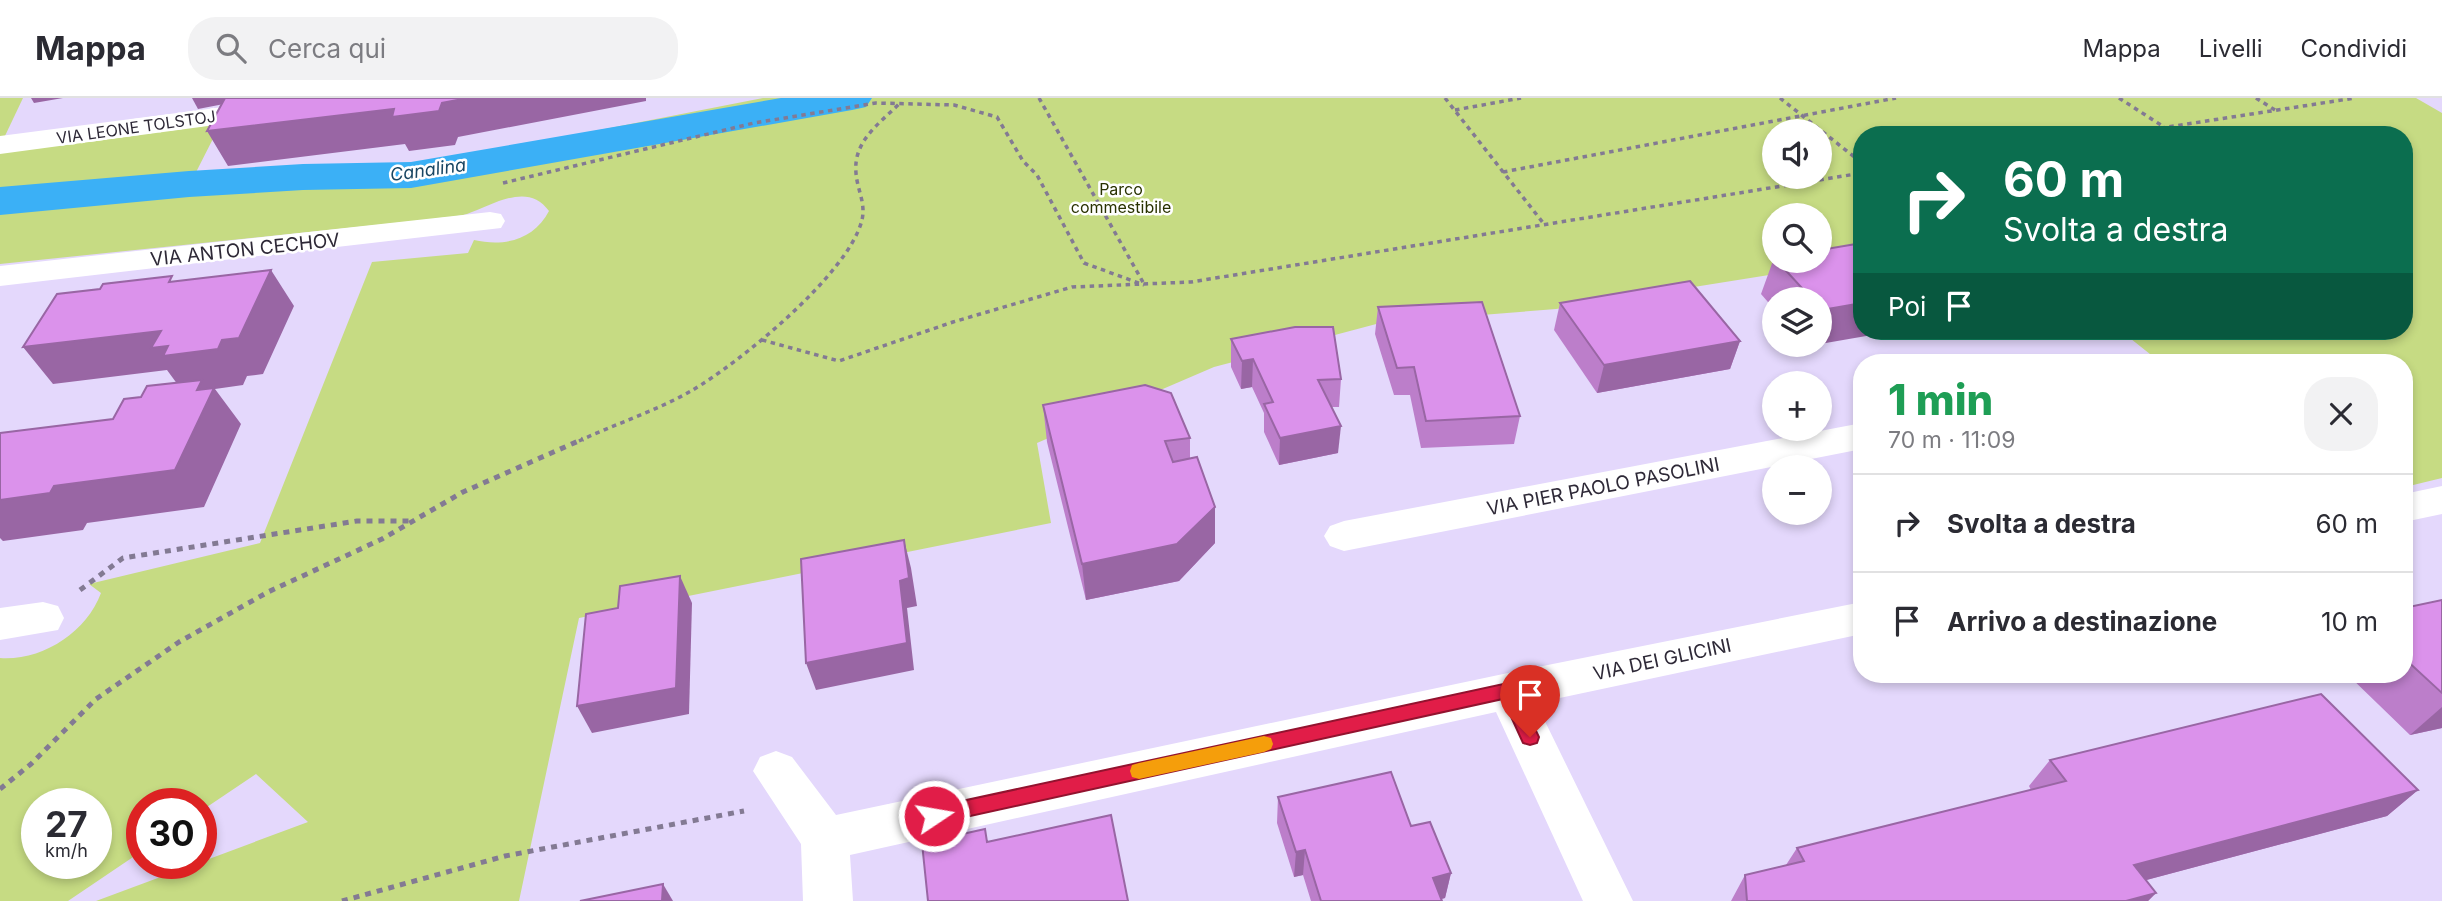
<!DOCTYPE html>
<html lang="it">
<meta charset="utf-8">
<style>
:root{--surface:#fff;--page:#f2f2f3;--text:#2b2b33;--muted:#7c7c81;--line:#e1e1e2}
body{margin:0;font-family:Inter,sans-serif;background:var(--page);color:var(--text);height:100vh;display:flex;flex-direction:column;font-size:26px;white-space:nowrap}
*{box-sizing:border-box;margin:0}
p{font-size:23px;color:var(--muted)}
.icon{flex:none;width:38px;height:38px;fill:none;stroke:currentColor;stroke-width:2;stroke-linecap:round;stroke-linejoin:round}
.map{position:relative;flex:1;overflow:hidden}
.sheet{position:absolute;left:1853px;top:256px;width:560px;height:329px;display:flex;flex-direction:column;background:var(--surface);border-radius:28px;box-shadow:0 4px 10px #0003}
.sheet>*{flex:none}
.banner{position:absolute;left:1853px;top:28px;width:560px;height:214px;border-radius:28px;box-shadow:0 4px 10px #0003;background:#0b6e4f;color:#fff;overflow:hidden}
.tools{position:absolute;left:1762px;top:21px;display:grid;gap:14px}
.tools a{display:grid;place-items:center;width:70px;height:70px;border-radius:50%;background:var(--surface);box-shadow:0 4px 10px #0003;font-size:35px}
.speed{position:absolute;left:21px;top:690px;display:flex;gap:14px;font-size:35px;font-weight:700;text-align:center}
.speed>*{display:grid;place-content:center;width:91px;height:91px;border-radius:50%;background:var(--surface);box-shadow:0 4px 10px #0003;line-height:1}
.speed small{font-size:18px;font-weight:400}
.speed .limit{border:10px solid #d22;background:#fff;color:#111}
.pin{position:absolute;display:grid;place-items:center;width:60px;height:60px;color:#fff;margin:-72px -30px;border-radius:50% 50% 50% 0;rotate:-45deg;box-shadow:0 0 7px #0007}
.pin .icon{rotate:45deg}
.me{position:absolute;width:77px;margin:-38px;rotate:78deg;stroke-linejoin:round;filter:drop-shadow(0 0 5px #0008)}
.turn{display:flex;align-items:center;gap:24px;height:147px;padding:0 35px;font-size:32px}
.turn .icon{width:91px;height:91px;stroke-width:2.5}
.turn b{display:block;font-size:49px;line-height:60px}
.then{display:flex;align-items:center;height:66px;padding:0 35px;background:#0003;gap:14px;font-size:26px}
.round{display:grid;place-items:center;flex:none;width:74px;height:74px;border-radius:28px;background:var(--page)}
.overview{display:flex;align-items:center;justify-content:space-between;height:119px;padding:0 35px}
h1{font-size:42px;font-weight:800;line-height:52px;color:#1e9e55}
ul{padding:0;list-style:none}
li{display:flex;align-items:center;gap:21px;height:98px;padding:0 35px;border-top:2px solid var(--line)}
li div{flex:1}
li b{display:block;font-size:26px}
li em{font-style:normal}
header{display:flex;align-items:center;gap:42px;box-sizing:border-box;height:98px;padding:0 35px;background:var(--surface);border-bottom:2px solid var(--line)}
header strong{font-size:33px}
nav{display:flex;gap:38px;margin-inline-start:auto;font-size:24px}
.search{width:490px;height:63px;background:var(--page);display:flex;align-items:center;gap:18px;box-sizing:border-box;padding:0 24px;border-radius:28px;color:var(--muted);font-size:26px}
.map>svg:first-child{display:block}
.green{fill:#c6db83;fill-rule:evenodd}
.lines{fill:none;stroke-linecap:round;stroke-linejoin:round}
.canal{fill:#3bb0f6;fill-rule:evenodd}
.path-far1{stroke:#837a93;stroke-width:3.5;stroke-dasharray:4.5 4.5;stroke-linecap:butt}
.path{stroke:#837a93;stroke-width:5;stroke-dasharray:6 6;stroke-linecap:butt}
.minor{fill:#fff;fill-rule:evenodd}
.wall{fill:#bc7eca}
.shaded-wall{fill:#9966a4}
.building{fill:#db92eb;stroke:#9966a4;stroke-width:2}
.route{fill:#e11d48;stroke:#92132f;stroke-width:2}
.slow{fill:#f59e0b}
.labels{text-anchor:middle;stroke-width:5;stroke-linejoin:round;paint-order:stroke}
.far-street-label{font-size:16px;fill:#2e2937;stroke:#fff}
.far-park-label{font-size:16px;fill:#293201;stroke:#fff}
.far-water-label{font-size:18px;font-style:italic;fill:#194663;stroke:#fff}
.street-label{font-size:19px;fill:#2e2937;stroke:#fff}
</style>
<header>
<strong>Mappa</strong>
<div class="search"><svg class="icon" aria-label="search" viewBox="0 0 24 24"><circle cx="10" cy="10" r="6"/><path d="M15 15l6 6"/></svg>Cerca qui</div>
<nav><a>Mappa</a><a>Livelli</a><a>Condividi</a></nav>
</header>
<div class="map">
<svg width="2442" height="803" viewBox="0 0 2442 803">
<rect width="100%" height="100%" fill="#e4d8fc"/>
<g class="green">
<path d="M0,0h23l-19,40h-4z"/>
<path d="M763,0h1653l26,15v365l-37,9 -1,-125h-244l-39,-31h283v-196h-542v125l-306,49 -176,14 -166,44 -177,76 14,80 -472,95 -60,283h-423l212,-79 -52,-48 -55,37v-8h-59v48l-74,50h-68v-243c42,3 86,-25 101,-65l-12,-9 171,-41 112,-281 96,-9 6,-13c30,7 60,0 75,-29 -21,-30 -56,-6 -82,3 -10,3 -23,3 -33,5l-434,45v-112l221,-29 -31,61 227,-18zM1774,33h46v46h-46zM1774,117h46v46h-46zM37,705h59v60h-59z"/>
</g>
<g class="lines">
<path class="canal" d="M781,0h91l-6,9 -14,3 -441,78 -108,2 -114,7 -189,18v-28l189,-16 114,-7 108,-2z"/>
<g class="path-far1">
<path d="M1039,0l105,186"/>
<path d="M1445,0l99,126"/>
<path d="M1780,0l82,65"/>
<path d="M2119,0l45,29"/>
<path d="M2256,0l19,12"/>
<path d="M1455,12l66,-12"/>
<path d="M2116,37l239,-37"/>
<path d="M1503,74l393,-74"/>
<path d="M503,85l251,-60 122,-20 78,2 43,12 26,44 14,14 47,88 60,22"/>
<path d="M762,242l77,21 114,-39 119,-35 119,-5 671,-109"/>
<path d="M579,343c36,-17 77,-30 112,-50 48,-28 157,-116 171,-171 4,-17 -5,-31 -6,-47 -3,-32 23,-49 43,-69"/>
</g>
<g class="path">
<path d="M80,492l43,-32 234,-37h53"/>
<path d="M0,691l31,-25 65,-65 83,-57 89,-50 114,-53 81,-47 120,-53"/>
<path d="M342,803l163,-45 239,-45"/>
</g>
<g class="minor">
<path d="M293,0h77l-4,6 -10,2 -356,48v-18z"/>
<path d="M490,114l11,2 4,7 -4,7 -501,58v-20z"/>
<path d="M1862,325v26l-518,102 -14,-5 -6,-10 6,-10 14,-5z"/>
<path d="M2442,388v28l-38,8v-28z"/>
<path d="M43,504l15,4 6,12 -6,12 -58,10v-32z"/>
<path d="M1862,504v32l-326,69 97,198h-50l-87,-189 -646,143 3,46h-50l-2,-57 -48,-73 7,-14 16,-6 16,6 44,58 672,-142z"/>
</g>
</g>
<g class="wall">
<path d="M1862,145l-42,101v-45h-46v10l-13,-15 13,-36v3h46z"/>
<path d="M1560,205l180,38 -10,28 -133,24 -43,-63z"/>
<path d="M1378,209l142,109 -6,28 -93,4 -11,-53h-16l-19,-61z"/>
<path d="M1231,241l110,40 -2,28h-8l7,46 -59,12 -15,-33v-19l-12,-26 -11,2 -10,-22z"/>
<path d="M1043,307l147,33v21l25,48v36l-36,38 -93,19 -39,-158z"/>
<path d="M2442,502v128l-32,7 -63,-61h57v-66z"/>
<path d="M2050,662l368,30 -31,26 -241,64 10,13 -8,8h-417l14,-26 41,-10 11,-17 234,-58 -2,-4z"/>
<path d="M1278,699l133,29 40,47 -6,25 -4,1 1,2h-131l-8,-26 -9,2 -17,-54z"/>
</g>
<g class="shaded-wall">
<path d="M31,0h32l-29,5z"/>
<path d="M192,0h63l-57,11z"/>
<path d="M468,0h178v3l-188,36 -3,8 -46,6 -4,-7 -177,22 -21,-35 235,-28z"/>
<path d="M271,172l23,36 -31,68 -16,2 -4,9 -28,4 26,35 -37,83 -117,16 -4,7 -80,11 -3,-3v-38l54,-14 124,-101 -11,-15 -114,14 -30,-37 138,-16 61,9z"/>
<path d="M1862,205v28h33l-75,13v-30l2,-4z"/>
<path d="M1740,243l-10,28 -133,24 7,-28z"/>
<path d="M1253,261l-1,28 -11,2 1,-28z"/>
<path d="M1341,328l-3,27 -59,12 1,-27z"/>
<path d="M1215,409v36l-36,38 -93,19 -4,-36z"/>
<path d="M904,442l7,28 6,38 -10,2 7,62 -98,20 -10,-27z"/>
<path d="M680,478l12,27 -3,111 -97,19 -15,-27z"/>
<path d="M2442,609v21l-32,7z"/>
<path d="M2418,692l-31,26 -278,74 25,-25z"/>
<path d="M1305,752l-2,25 -9,2 2,-25z"/>
<path d="M1451,775l-6,25 -11,3 -1,-23z"/>
<path d="M663,786l10,17h-11z"/>
<path d="M2156,795l-8,8h-22z"/>
</g>
<g class="building">
<path d="M225,0h243l-26,5 -3,8 -47,6 2,-8 -187,22z"/>
<path d="M1862,145v60l-40,7 -2,-2v-9h-8l-35,-38h43v-11z"/>
<path d="M271,172l-32,68 -17,2 -4,9 -55,7 5,-10 -17,2 10,-17 -138,16 34,-53 43,-5 3,-5 69,-8 -3,6z"/>
<path d="M1690,183l50,60 -136,24 -44,-62z"/>
<path d="M1482,204l38,114 -94,5 -12,-54 -17,1 -19,-61z"/>
<path d="M1295,229h38l8,52 -23,1 23,46 -61,12 -16,-34 9,-2 -20,-43 -11,2 -11,-22z"/>
<path d="M202,282l-5,10 17,-2 -39,82 -121,16 -4,7 -50,7v-67l113,-14 11,-20 17,-2 6,-11z"/>
<path d="M1145,287l26,8 19,45 -25,3 8,21 24,-5 18,50 -38,37 -95,20 -39,-159z"/>
<path d="M904,442l5,38 -9,3 7,62 -101,20 -5,-104z"/>
<path d="M680,478l-4,112 -99,18 9,-92 32,-6 2,-22z"/>
<path d="M2442,502v93l-38,-35v-50z"/>
<path d="M2321,596l97,96 -284,75 22,28 -30,8h-379l-2,-26 59,-14 -7,-13 269,-67 -16,-21z"/>
<path d="M1391,674l20,54 19,-4 21,51 -18,5 9,23h-121l-16,-51 -9,2 -18,-55z"/>
<path d="M1111,717l17,86h-200l-6,-58 63,-14 2,13z"/>
<path d="M663,786l-1,17h-82z"/>
</g>
<path class="route" d="M1508,585l6,2 3,6 22,46 -2,6 -7,2 -7,-2 -20,-44 -569,125 -7,-2 -3,-6 3,-6 7,-3z"/>
<path class="slow" d="M1264,638l7,2 2,6 -2,5 -7,3 -125,27 -7,-2 -2,-6 2,-6 7,-2z"/>
<g class="labels">
<g class="far-street-label">
<text transform="translate(136 29) rotate(-8)" y="6">VIA LEONE TOLSTOJ</text>
</g>
<g class="far-park-label">
<text x="1121" y="97">Parco<tspan x="1121" dy="18">commestibile</tspan></text>
</g>
<g class="far-water-label">
<text transform="translate(428 72) rotate(-8)" y="6">Canalina</text>
</g>
<g class="street-label">
<text transform="translate(245 151) rotate(-6)" y="7">VIA ANTON CECHOV</text>
<text transform="translate(1603 388) rotate(-11)" y="7">VIA PIER PAOLO PASOLINI</text>
<text transform="translate(1662 561) rotate(-12)" y="7">VIA DEI GLICINI</text>
</g>
</g>
</svg>
<div class="tools">
<a><svg class="icon" aria-label="sound" viewBox="0 0 24 24"><path d="M4 9h4l5-4v14l-5-4H4zM17 9q2 3 0 6"/></svg></a>
<a><svg class="icon" aria-label="search" viewBox="0 0 24 24"><circle cx="10" cy="10" r="6"/><path d="M15 15l6 6"/></svg></a>
<a><svg class="icon" aria-label="layers" viewBox="0 0 24 24"><path d="M12 4l9 5-9 5-9-5zM3 14l9 5 9-5"/></svg></a>
<a>+</a>
<a>−</a>
</div>
<div class="speed"><div>27<small>km/h</small></div><div class="limit">30</div></div>
<div class="pin" style="left:1530px;top:639px;background:#d93025"><svg class="icon" aria-label="arrive" viewBox="0 0 24 24"><path d="M6 21V4h12l-3 4 3 4H6"/></svg></div>
<svg class="me" style="left:934px;top:718px" viewBox="-20 -20 40 40"><circle r="17" fill="#e11d48" stroke="#fff" stroke-width="3"/><path d="M0-11L8 9 0 5-8 9z" fill="#fff"/></svg>
<div class="banner">
<div class="turn"><svg class="icon" aria-label="right" viewBox="0 0 24 24"><path d="M7 20v-9h11M14 6l5 5-5 5"/></svg><div><b>60 m</b>Svolta a destra</div></div>
<div class="then">Poi<svg class="icon" aria-label="arrive" viewBox="0 0 24 24"><path d="M6 21V4h12l-3 4 3 4H6"/></svg></div>
</div>
<section class="sheet">
<div class="overview"><div><h1>1 min</h1><p>70 m · 11:09</p></div><a class="round"><svg class="icon" aria-label="close" viewBox="0 0 24 24"><path d="M6 6l12 12M18 6L6 18"/></svg></a></div>
<ul>
<li><svg class="icon" aria-label="right" viewBox="0 0 24 24"><path d="M7 20v-9h11M14 6l5 5-5 5"/></svg><div><b>Svolta a destra</b></div><em>60 m</em></li>
<li><svg class="icon" aria-label="arrive" viewBox="0 0 24 24"><path d="M6 21V4h12l-3 4 3 4H6"/></svg><div><b>Arrivo a destinazione</b></div><em>10 m</em></li>
</ul>
</section>
</div>
